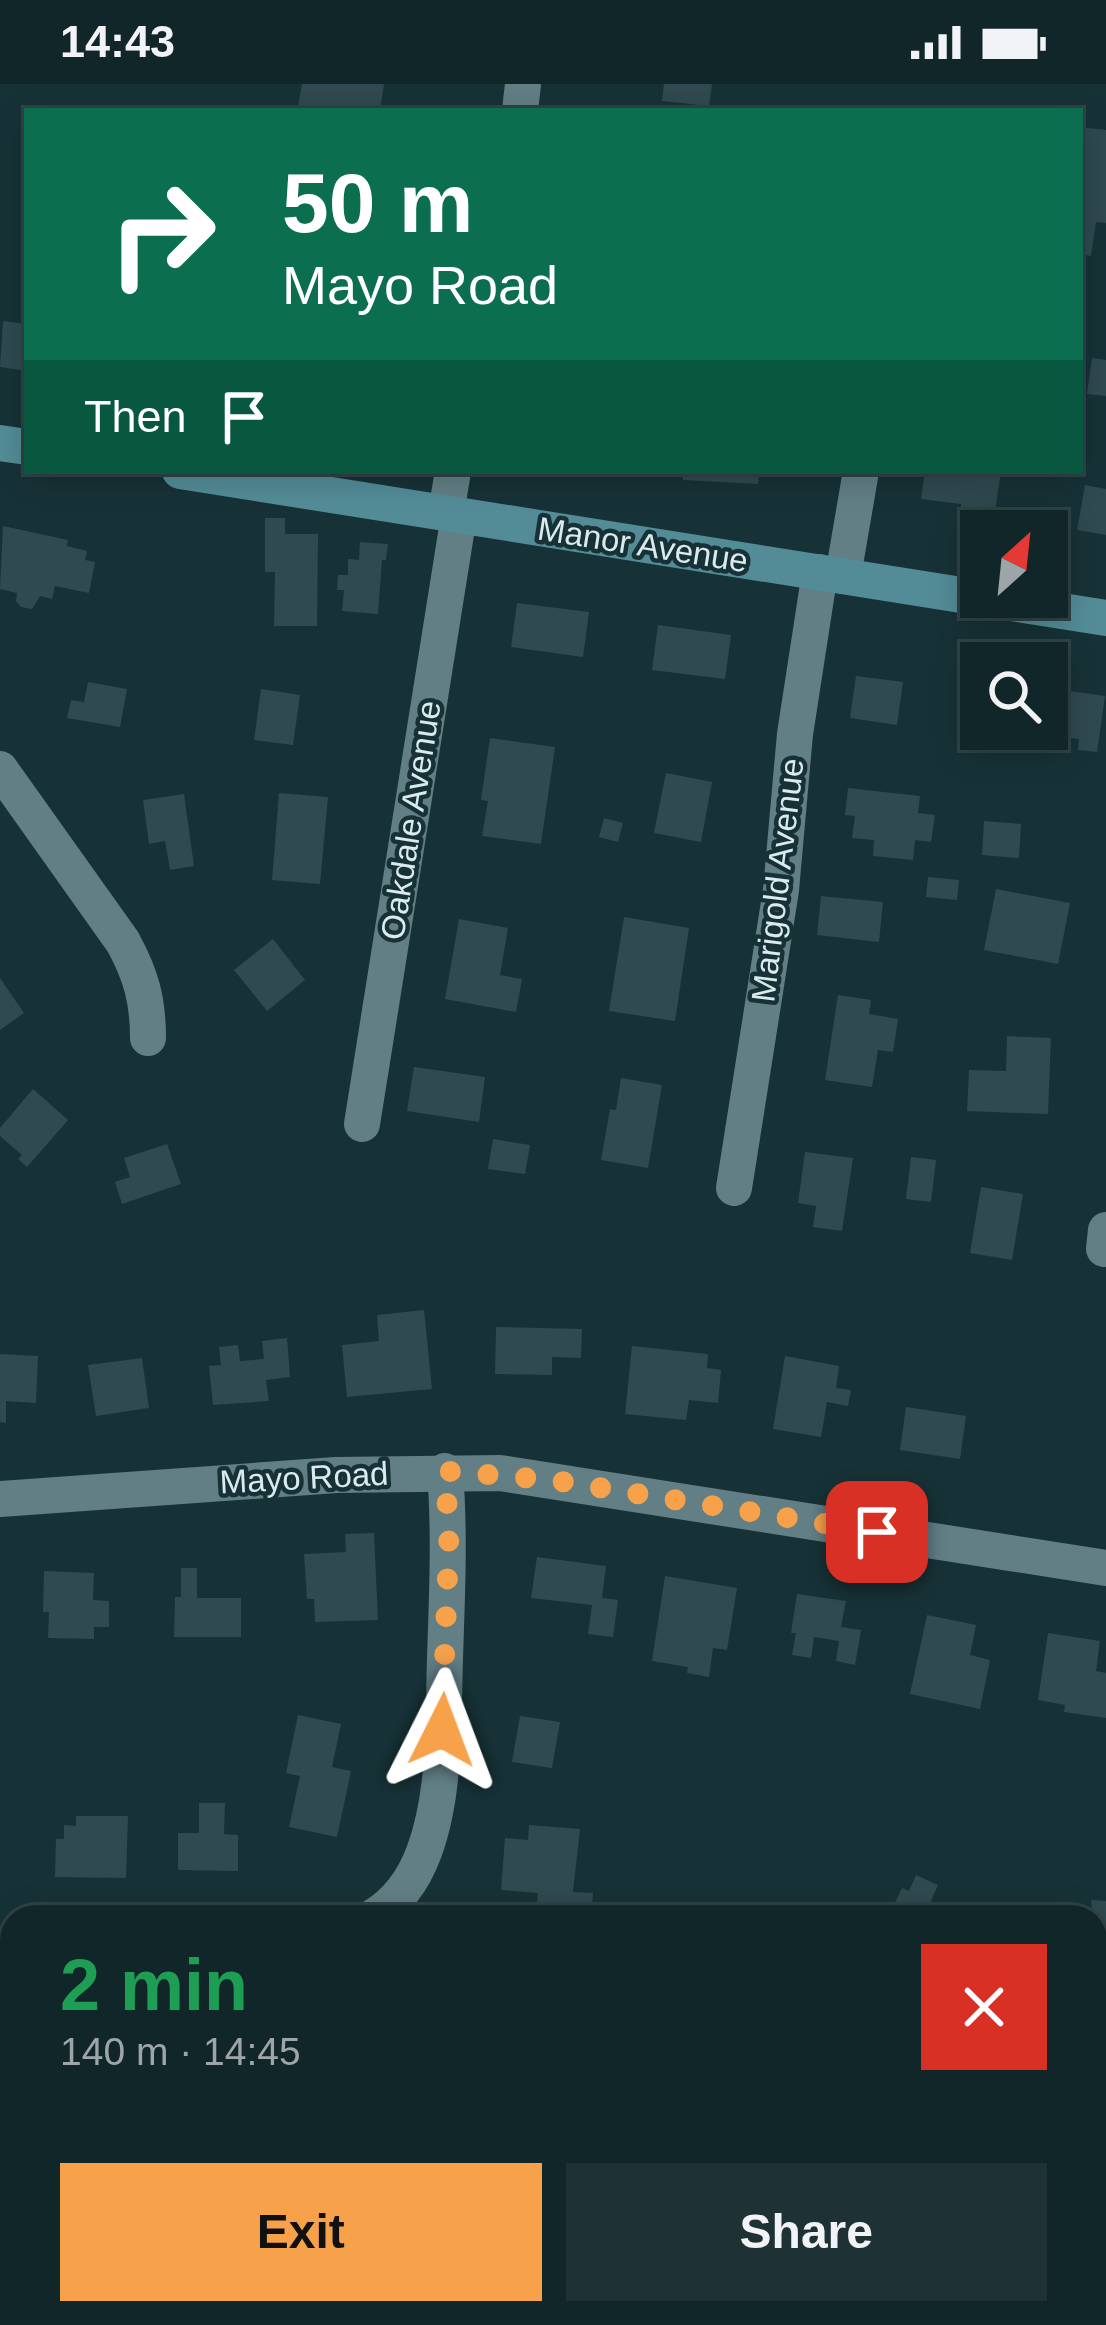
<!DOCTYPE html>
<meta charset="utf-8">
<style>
:root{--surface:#112629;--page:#1e3235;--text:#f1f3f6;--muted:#9ca5a8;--line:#304346;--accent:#f7a14a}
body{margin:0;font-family:Arial,sans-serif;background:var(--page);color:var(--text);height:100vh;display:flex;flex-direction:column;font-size:45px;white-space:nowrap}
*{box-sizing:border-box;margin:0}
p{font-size:39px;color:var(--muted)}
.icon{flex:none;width:66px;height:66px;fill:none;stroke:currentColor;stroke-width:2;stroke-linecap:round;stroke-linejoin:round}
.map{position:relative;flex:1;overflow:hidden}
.panel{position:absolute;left:0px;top:1821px;width:1107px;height:420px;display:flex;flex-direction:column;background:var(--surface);border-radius:36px 36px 0 0;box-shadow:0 6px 30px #0003,0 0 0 3px var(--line)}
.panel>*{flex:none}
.banner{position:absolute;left:24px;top:24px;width:1059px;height:366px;border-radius:0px;box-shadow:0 6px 30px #0003,0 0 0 3px var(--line);background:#0b6e4f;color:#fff;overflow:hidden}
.needle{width:78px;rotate:27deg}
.tools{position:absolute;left:960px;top:426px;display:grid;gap:24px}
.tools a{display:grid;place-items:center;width:108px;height:108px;border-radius:0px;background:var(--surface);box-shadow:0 6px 30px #0003,0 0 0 3px var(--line);font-size:60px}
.pin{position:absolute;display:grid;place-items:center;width:102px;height:102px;color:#fff;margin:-51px;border-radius:24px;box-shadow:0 6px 18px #0006}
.me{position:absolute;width:132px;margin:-66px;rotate:3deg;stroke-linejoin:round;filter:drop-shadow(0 0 9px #0008)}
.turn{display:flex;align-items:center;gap:42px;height:252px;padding:0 60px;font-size:54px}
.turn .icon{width:156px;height:156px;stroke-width:2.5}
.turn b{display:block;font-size:84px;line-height:102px}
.then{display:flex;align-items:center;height:114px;padding:0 60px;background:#0003;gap:24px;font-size:45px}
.round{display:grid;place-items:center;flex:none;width:126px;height:126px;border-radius:0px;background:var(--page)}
.head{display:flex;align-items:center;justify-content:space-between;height:204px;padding:0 60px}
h1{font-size:72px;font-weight:800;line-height:90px;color:#1e9e55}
.button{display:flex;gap:24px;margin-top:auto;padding:24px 60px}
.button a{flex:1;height:138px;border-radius:0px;background:var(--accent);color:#111;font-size:48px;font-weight:800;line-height:138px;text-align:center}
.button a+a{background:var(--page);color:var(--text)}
.status{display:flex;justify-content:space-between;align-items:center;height:84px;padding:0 60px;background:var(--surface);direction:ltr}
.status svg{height:33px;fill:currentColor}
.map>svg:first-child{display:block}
.building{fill:#2f4a50}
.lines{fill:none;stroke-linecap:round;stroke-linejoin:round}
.street{stroke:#627f85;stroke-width:36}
.secondary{stroke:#538c97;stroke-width:36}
.route{stroke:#f7a14a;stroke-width:21;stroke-dasharray:0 37.8}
.labels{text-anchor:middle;stroke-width:9;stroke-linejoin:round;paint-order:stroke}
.street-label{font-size:33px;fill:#dbeaee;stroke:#173237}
</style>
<div class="status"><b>14:43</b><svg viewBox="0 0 49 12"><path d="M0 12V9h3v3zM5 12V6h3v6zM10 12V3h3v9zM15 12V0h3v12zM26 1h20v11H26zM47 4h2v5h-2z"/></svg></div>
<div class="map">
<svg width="1106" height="2241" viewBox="0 0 1106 2241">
<rect width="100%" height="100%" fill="#173237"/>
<g class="building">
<path d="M302,0h82l-4,27h-83z"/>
<path d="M664,0h48l-3,22 -47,-5z"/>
<path d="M1080,43l26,3v93l-10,-1 -5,34 -11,-2z"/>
<path d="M3,237l24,3v47l-27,-4z"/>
<path d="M1092,274l14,2v36l-19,-2z"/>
<path d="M683,387h76l-1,13 -75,-4z"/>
<path d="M925,387h76l-7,47 -34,-5 1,-9 -40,-5z"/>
<path d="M1085,401l21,4v46l-29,-5z"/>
<path d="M265,434h20v16h33l-1,92h-43l1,-54h-10z"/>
<path d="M3,442l65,14 -1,6 20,5 -2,9 10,2 -6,31 -34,-7 -3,13 -12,-3 -8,13 -11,-2 -5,-6 1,-8 -17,-4z"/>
<path d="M360,458l28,2 -2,16h-4l-4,54 -36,-3 2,-21h-7l1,-15h10v-16l11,1z"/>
<path d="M517,519l72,9 -6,45 -72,-10z"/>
<path d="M658,541l73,10 -6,44 -73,-9z"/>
<path d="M856,592l47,6 -6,43 -47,-7z"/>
<path d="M88,598l39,7 -7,38 -53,-9 4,-18 13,2z"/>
<path d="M1049,604l56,8 -8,56 -19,-2 1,-11 -56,-7 24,-3z"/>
<path d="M261,605l39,6 -7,50 -39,-5z"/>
<path d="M490,654l65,9 -14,97 -59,-8 6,-35 -7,-1z"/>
<path d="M666,689l46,9 -11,60 -47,-9z"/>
<path d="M848,704l72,8 -2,17 17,2 -4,27 -16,-2 -2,20 -40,-4 1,-16 -22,-2 3,-22 -10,-1z"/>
<path d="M279,709l49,4 -8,87 -48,-4z"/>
<path d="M184,710l10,72 -24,4 -5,-29 -16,3 -6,-44z"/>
<path d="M604,734l19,5 -5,19 -19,-5z"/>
<path d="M984,737l37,3 -2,34 -37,-3z"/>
<path d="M928,793l31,3 -2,20 -31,-3z"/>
<path d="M996,805l74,14 -12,61 -74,-14z"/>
<path d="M821,812l62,6 -4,40 -62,-7z"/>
<path d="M624,833l65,11 -14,93 -66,-10z"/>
<path d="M459,835l49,9 -8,47 22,4 -6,33 -71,-13z"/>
<path d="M273,855l32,41 -38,31 -33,-41z"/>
<path d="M0,894l24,35 -24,17z"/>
<path d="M838,911l33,5 -2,14 29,5 -5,33 -15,-2 -6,37 -47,-7z"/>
<path d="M1007,952l44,2 -3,76 -81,-3 2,-41 37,1z"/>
<path d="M414,983l71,10 -6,45 -72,-11z"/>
<path d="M621,994l41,7 -14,83 -47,-8 9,-51 6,1z"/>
<path d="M33,1005l35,31 -41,47 -9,-8 4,-4 -22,-19v-8z"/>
<path d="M493,1055l37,6 -5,29 -37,-5z"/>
<path d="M167,1060l14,40 -59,20 -7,-22 15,-5 -6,-19z"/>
<path d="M805,1068l48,6 -11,73 -29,-4 3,-21 -18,-3z"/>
<path d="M911,1073l25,3 -5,42 -25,-3z"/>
<path d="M981,1103l42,7 -11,66 -42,-7z"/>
<path d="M424,1226l8,79 -85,8 -5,-52 37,-4 -2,-26z"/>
<path d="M496,1243l86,2 -1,29 -29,-1v18l-57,-1z"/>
<path d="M287,1254l3,39 -24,3 3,21 -56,4 -4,-39 12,-1 -2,-18 19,-2 2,16 24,-2 -2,-18z"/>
<path d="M632,1262l76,8 -1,14 14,2 -3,33 -29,-3 -3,20 -61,-6z"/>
<path d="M0,1270l38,2 -2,47 -30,-2v22l-6,-1z"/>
<path d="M785,1272l54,10 -3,22 15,2 -3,16 -21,-4 -6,35 -48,-8z"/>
<path d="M142,1274l7,50 -53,8 -8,-51z"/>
<path d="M906,1323l60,9 -6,43 -60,-9z"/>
<path d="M374,1449l4,87 -63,2 -1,-23h-7l-3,-45 42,-2 -1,-18z"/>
<path d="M537,1473l69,9 -4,32 16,2 -5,37 -25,-3 4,-29 -61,-7z"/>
<path d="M181,1484h16v30h44v39h-67l1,-40h6z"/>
<path d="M44,1487l50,2 -1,27 16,1v26h-15v12l-46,-1 1,-26h-6z"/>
<path d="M665,1492l72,12 -10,62 -14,-2 -4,29 -22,-4 1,-6 -36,-6z"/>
<path d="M797,1510l49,7 -5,26 20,3 -6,35 -19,-4 3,-20 -25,-4 -3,21 -19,-3 4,-22h-5z"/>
<path d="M927,1531l49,10 -6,30 20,5 -10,49 -70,-15z"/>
<path d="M1048,1549l52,8 -4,30 10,2v45l-42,-6 1,-7 -27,-5z"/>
<path d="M298,1631l43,9 -9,43 19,4 -14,66 -48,-10 11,-51 -14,-3z"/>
<path d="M520,1632l40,6 -8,46 -40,-6z"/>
<path d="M199,1719h26l-1,31 14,1v36l-60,-1v-37h21z"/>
<path d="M76,1732h52l-2,62 -71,-1 1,-38h8v-14l12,1z"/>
<path d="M529,1741l51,4 -7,63 20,1 -2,24 -55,-4 2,-20 -37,-3 4,-52 23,2z"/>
<path d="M916,1791l22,10 -7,16 34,16h-77l14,-29 7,3z"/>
<path d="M1091,1816l15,1v49h-11z"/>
<path d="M210,2229l1,12h-43l-1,-9z"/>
<path d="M234,2229h46l1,12h-46z"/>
<path d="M339,2229h87l1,12h-87z"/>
<path d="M507,2229h62l1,8 -61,4z"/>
</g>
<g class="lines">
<g class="street">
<path d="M520,27l3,-27"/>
<path d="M446,429l7,-42"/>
<path d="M843,492l18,-105"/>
<path d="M0,685l123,173c18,33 25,58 25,96"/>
<path d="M362,1040l97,-609"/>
<path d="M734,1104l47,-298 14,-156 25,-162"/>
<path d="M1104,1165l2,-19"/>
<path d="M0,1415l336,-24 164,-2 606,95"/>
<path d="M373,1833c25,-15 41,-38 51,-65 22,-59 19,-131 21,-194 2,-62 5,-124 0,-187"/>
<path d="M0,1883l12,-1"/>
<path d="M1095,2026l11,-6"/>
<path d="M0,2161l12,-1"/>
</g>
<g class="secondary">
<path d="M0,359l27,4"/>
<path d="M180,387l926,147"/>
</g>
</g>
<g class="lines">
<path class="route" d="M442,1646l7,-196 -4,-63 107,9 325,52"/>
</g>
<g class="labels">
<g class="street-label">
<text transform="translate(643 460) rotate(9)" y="12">Manor Avenue</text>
<text transform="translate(410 736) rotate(-81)" y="12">Oakdale Avenue</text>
<text transform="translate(777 796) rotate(-83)" y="12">Marigold Avenue</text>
<text transform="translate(304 1393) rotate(-3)" y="12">Mayo Road</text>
</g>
</g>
</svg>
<div class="tools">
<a><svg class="needle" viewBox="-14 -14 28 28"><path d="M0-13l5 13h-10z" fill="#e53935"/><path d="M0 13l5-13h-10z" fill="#9ca5a8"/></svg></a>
<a><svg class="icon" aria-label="search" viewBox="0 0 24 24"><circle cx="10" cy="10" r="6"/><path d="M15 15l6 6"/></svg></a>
</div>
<div class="pin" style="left:877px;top:1448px;background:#d93025"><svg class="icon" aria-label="arrive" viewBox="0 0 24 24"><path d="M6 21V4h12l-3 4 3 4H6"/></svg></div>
<svg class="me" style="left:442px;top:1646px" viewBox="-20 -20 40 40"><path d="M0-17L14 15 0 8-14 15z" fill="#f7a14a" stroke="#fff" stroke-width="4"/></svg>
<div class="banner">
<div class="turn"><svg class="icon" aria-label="right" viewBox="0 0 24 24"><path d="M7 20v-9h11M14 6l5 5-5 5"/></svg><div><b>50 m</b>Mayo Road</div></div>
<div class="then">Then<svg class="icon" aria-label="arrive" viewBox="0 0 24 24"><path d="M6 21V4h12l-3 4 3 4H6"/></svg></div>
</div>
<section class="panel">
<div class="head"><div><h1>2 min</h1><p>140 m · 14:45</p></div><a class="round" style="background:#d93025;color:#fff"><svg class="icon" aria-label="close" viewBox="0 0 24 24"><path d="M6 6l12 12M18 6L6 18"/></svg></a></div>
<div class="button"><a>Exit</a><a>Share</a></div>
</section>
</div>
